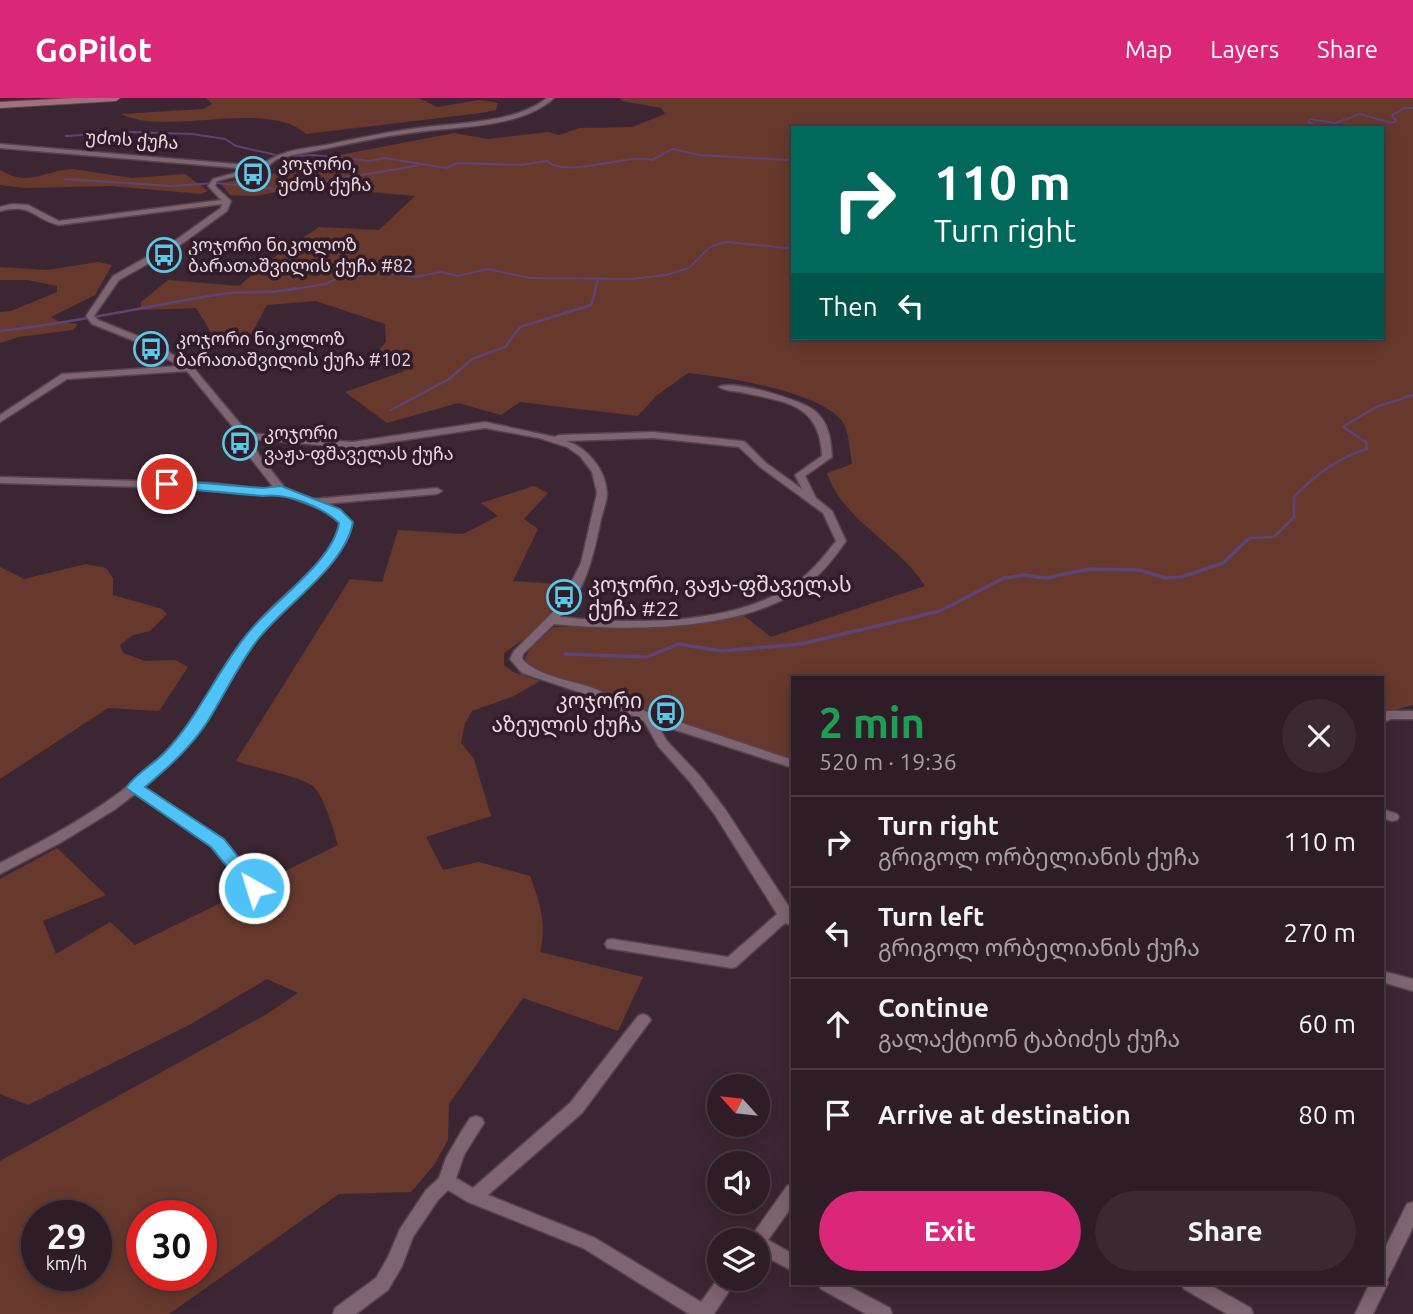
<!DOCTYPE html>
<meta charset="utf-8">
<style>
:root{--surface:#2e1c26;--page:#3a2932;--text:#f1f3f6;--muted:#a7a1a7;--line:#493a43;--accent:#db2777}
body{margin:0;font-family:Ubuntu,"Noto Sans Georgian",sans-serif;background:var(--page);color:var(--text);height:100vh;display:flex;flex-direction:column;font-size:26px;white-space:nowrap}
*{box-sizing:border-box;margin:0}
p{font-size:23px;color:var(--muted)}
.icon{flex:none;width:38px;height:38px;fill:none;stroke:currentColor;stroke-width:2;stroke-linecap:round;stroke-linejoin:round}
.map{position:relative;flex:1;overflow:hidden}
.sheet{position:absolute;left:791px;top:578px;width:593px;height:609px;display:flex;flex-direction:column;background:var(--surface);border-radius:0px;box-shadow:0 4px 18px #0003,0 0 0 2px var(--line)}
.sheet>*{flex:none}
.guide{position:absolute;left:791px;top:28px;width:593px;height:214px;border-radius:0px;box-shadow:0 4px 18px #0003,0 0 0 2px var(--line);background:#00695c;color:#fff;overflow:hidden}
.needle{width:46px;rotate:297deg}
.buttons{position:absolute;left:707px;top:976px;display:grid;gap:14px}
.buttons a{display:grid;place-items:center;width:63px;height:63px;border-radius:50%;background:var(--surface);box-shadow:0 4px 18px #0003,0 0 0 2px var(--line);font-size:35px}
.speed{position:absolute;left:21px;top:1102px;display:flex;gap:14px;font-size:35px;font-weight:700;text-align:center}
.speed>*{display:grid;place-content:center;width:91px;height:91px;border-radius:50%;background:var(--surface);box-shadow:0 4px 18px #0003,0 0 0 2px var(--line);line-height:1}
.speed small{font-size:18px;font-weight:400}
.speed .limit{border:10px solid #d22;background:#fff;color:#111}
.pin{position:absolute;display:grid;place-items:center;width:60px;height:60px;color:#fff;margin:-30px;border:4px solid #fff;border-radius:50%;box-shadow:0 2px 7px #0007}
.me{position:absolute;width:77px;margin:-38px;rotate:321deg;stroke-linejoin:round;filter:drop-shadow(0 0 5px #0008)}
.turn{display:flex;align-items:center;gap:24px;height:147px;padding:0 28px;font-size:32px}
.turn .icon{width:91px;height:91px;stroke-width:2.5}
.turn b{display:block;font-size:49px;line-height:60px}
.then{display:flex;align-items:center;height:66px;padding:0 28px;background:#0003;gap:14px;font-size:26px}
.round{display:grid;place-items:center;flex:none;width:74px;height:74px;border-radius:37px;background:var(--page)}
.head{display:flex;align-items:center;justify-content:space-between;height:119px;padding:0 28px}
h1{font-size:42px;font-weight:600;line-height:52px;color:#1e9e55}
.action{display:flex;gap:14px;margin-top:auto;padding:14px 28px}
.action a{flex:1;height:80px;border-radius:42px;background:var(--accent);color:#fff;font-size:28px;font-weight:600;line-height:80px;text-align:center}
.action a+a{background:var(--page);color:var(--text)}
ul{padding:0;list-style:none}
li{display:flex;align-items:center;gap:21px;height:91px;padding:0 28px;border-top:2px solid var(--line)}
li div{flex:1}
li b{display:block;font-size:26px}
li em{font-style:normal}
header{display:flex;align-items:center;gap:42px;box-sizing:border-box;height:98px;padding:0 35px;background:var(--accent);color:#fff}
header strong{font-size:33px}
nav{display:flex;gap:38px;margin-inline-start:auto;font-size:24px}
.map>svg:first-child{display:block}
.green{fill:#67392d;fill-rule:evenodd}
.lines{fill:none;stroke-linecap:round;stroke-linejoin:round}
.stream-far2{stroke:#5d4476;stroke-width:2}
.stream-far1{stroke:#5d4476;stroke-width:2.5}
.stream{stroke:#5d4476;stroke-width:3.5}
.street-casing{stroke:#56434e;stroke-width:3}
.secondary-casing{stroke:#56434e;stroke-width:2}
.street{fill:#7f6472;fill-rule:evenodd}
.secondary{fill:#a46f7f;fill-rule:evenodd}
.route{fill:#4fc3f7;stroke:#337fa1;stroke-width:2}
.labels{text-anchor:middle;stroke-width:7;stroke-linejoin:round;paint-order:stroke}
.far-street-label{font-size:18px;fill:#e9d9e2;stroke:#321c29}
.far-poi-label{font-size:18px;fill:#e9d9e2;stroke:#321c29;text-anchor:start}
.poi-label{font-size:21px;fill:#e9d9e2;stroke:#321c29;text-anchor:start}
</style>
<header>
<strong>GoPilot</strong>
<nav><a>Map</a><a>Layers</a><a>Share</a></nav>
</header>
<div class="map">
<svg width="1413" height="1216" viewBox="0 0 1413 1216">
<rect width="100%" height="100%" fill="#3d2633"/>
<g class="green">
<path d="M197,0h222l18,9 42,-7 19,3 -2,7 -15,3 -175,21c-40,-36 -139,3 -185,-20l82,-5 9,-5 -6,-6z"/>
<path d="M620,0h793v607l-30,8 -1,-36h-589v82l-105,-34 -155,-57 -8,-9 5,-12 24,-20 135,-4 54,-8 28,22 154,-51c-26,-42 -82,-65 -98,-113l25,-9c-2,-12 -3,-33 -10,-43 -23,-30 -116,-44 -154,-48l-32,23 -18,20 -118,-14 -19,13 -43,-12 -71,20 -42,-31 60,-21 -30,-17 11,-12 -1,-18 -69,-23 -49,4 -19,35 -34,-3 -18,-29 -55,2v-8l27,-22 71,6 24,-21 56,-38 60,3 36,-34 -57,-5 -5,-13 -98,18 -25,-1 -10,-12 109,-19 -5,-6 130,-25 34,6 60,-7 11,3 21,-7 52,-1 33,-13 -4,-6 -39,-7zM793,30h589v210h-589z"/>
<path d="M73,71l59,9 53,-4 23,17 -7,3 -90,-8 -86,2 -25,-3v-15c31,18 44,0 73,-1z"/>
<path d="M98,164l14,3 -17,30 -44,22 7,4 20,3 -5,6 -54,7 -19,6v-31l11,-1 46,-19v-6l-30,-6h-27v-13l47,3z"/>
<path d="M534,388l14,7 -24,26 14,10 -25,52 58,4 -32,43 -35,25v12l9,7 27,9 -26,15 -42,15 -7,12 -4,20 13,16 17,57 -65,21 17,33 36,-8 51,14c10,27 17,48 10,76l103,25 -25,54 -95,-33 -74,106 -1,36 -14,25 -23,27 -72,2 -170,120h-169v-153l267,-147 31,-21 -31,-14 -76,45 -163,81 -28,-11v-215l57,-31 49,47 -63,26 13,33 54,-32 25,23 203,-100c-5,-16 -12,-43 -23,-57 -9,-11 -61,-20 -79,-27l114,-182 32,3 16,-52 65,4 35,-18 -17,-13zM37,1118h59v60h-59zM142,1118h59v60h-59z"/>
<path d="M86,466l20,4 7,10v17l49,14 5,5 -17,17 -17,4 -13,10 3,8 22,8 30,-1 13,7 -29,44 -51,-3 -108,71v-212l24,12z"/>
</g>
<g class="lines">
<g class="stream-far2">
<path d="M1315,30l4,-1 -11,-5 2,-3 26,4 24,-9 32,9 4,-2 -4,-6 13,-7h8"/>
<path d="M66,38l68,-4 58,2 33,5 11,7 49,11 27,-2 59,6 13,-3 62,10 12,-5 62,2 27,-4c19,18 81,-8 105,-1l21,-11 26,6 88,5 6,-2"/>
<path d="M65,81l106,7 45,-3 60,6 140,-23"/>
<path d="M289,192l37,-6 18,-9 12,2 17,-6 42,6 26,-5 17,4 30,-7 42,9 102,1 34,-4 23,-7 21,-21 16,-5 61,6 6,-3"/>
<path d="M595,192l3,-10"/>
</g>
<g class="stream-far1">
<path d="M0,233c75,-8 147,-25 221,-37 25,-4 50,1 74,-6"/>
<path d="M391,312l58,-31 23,-20 33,-12 15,-20 71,-22 5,-17"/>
<path d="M1245,444l5,-4 24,-1 20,-20v-20c21,-22 44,-40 73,-48l-1,-7 -23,-15 33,-20 37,-12"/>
</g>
<path class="stream" d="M565,556l82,3 31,-13 44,7 79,-7 139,-33 64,-33 20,-3 22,3 43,-9 50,1 26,8 17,-1 41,-14 24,-23"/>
<g class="street-casing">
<g id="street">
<path d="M547,0h7c-33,31 -101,28 -144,35 -39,5 -78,15 -117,22l-16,4 -13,10 -47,12 -2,5 16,15 -4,10 -51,37 -57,32 -25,36 4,4 50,20 44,26 56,67 104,9 133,-20 70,15 4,-2 94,-3 89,9 3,1 21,21 36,26 -7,-14 27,-19c-2,-54 -38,-54 -82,-64 -7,-1 -14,-1 -21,-5 13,-8 83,13 96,24 14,12 16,29 17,46l-27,19 11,22 16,13 14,30c-13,19 -28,38 -48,50 -63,41 -172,40 -244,33l-31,30 -1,5c18,19 52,21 76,31 25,11 46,23 72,29l123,41v8l-136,-44 10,17 33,35 25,33 68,104v13l-8,-3 -49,44 -5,1 -124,-20 -2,-4 2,-4 5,-1 116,18 49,-43 -62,-99 -25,-33 -32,-36 -14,-25 -56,-26 -66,-22 -12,-14 4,-8 46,-46 21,-42 16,-70 -5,-21 -12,-16 -13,-9 -28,-9 -54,-10 -133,20 -101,-9 8,16 26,33 28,11 124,-11 5,3 -5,3 -112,10 15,6 11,12c-14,50 -60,73 -90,112 -18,23 -31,49 -46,73 -20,31 -45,57 -72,81l80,52 36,45 2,3 -2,3h-10l-36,-45 -78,-52 -21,16 -54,33 -60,31v-11c73,-37 146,-78 195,-145 23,-32 40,-68 65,-98 29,-33 68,-53 81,-97l-9,-9 -52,-21 -17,2 -49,-6 -214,-6v-6l214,6 49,6 11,-1 -25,-32 -8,-19 -54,-66 -120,8 -67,43v-7l62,-41 117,-8 -37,-22 -50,-20 -6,-8 27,-40 57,-32 51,-36 1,-4 -163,21c-28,-7 -26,-22 -59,-14v-4l12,-3 16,1 31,16 162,-21 -13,-14 5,-7 36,-10 -249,-21v-4l260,22c21,-16 41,-17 66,-21 28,-6 57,-12 85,-16 42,-7 102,-4 136,-31zM653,340l86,9 21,20 63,46 13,28c-13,17 -27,34 -45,45 -61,40 -161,38 -231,31 26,-25 34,-64 41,-98 2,-8 6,-18 6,-26 -1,-23 -20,-46 -41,-52z"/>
<path d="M1388,613h25v8h-22l-9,4v-10z"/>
<path d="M1382,711l15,5 2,3 -2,3 -5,1 -10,-3z"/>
<path d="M1382,873l31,8v12l-31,-9z"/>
<path d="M643,916l5,2 3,4 -3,4 -66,89 -94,82 107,43 106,64 18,-25v2h18l-23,35h-25l-106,-66 -115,-46 -20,-12 -10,10 -25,37 -11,29 -14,24 -32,24h-23l2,-6 41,-30 12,-21 12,-28 26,-39 13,-12 7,-20 15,-26 9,-14 6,-2 6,2 2,5 -20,32 -8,23 17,10 97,-85 68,-87z"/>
<path d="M793,1086v21l-25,35 25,14v17l-35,-18v-12h-10l39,-55z"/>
<path d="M1413,1104v25l-26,53 1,3 -15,31h-18l15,-31h12v-29l25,-50z"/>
<path d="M818,1185h25l47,25 2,6h-26l-45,-25z"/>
<path d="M1181,1185h25l45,25 2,6h-26l-43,-25z"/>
</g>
</g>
<g class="secondary-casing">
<path id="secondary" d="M73,0h47l-4,3 -116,7v-6z"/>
</g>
<use href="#street" class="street"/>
<use href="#secondary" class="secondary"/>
</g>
<path class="route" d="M167,382l96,8 18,-2 59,23 13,13c-7,43 -67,82 -94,116 -20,25 -34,56 -51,83 -17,26 -39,46 -63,66l79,52 39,49 -2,4h-13l-37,-45 -85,-59c10,-15 27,-23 39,-36 34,-35 52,-82 83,-119 25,-32 85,-71 91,-110 -18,-17 -52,-30 -76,-27l-101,-9 -2,-3z"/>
<defs>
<g id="bus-ring" transform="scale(1.75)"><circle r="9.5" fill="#321c29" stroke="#5bc8e6" stroke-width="1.5"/><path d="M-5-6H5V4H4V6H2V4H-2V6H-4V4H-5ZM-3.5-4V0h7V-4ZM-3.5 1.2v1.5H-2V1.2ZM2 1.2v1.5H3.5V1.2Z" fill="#5bc8e6"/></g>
</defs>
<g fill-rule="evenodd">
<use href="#bus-ring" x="253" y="76"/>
<use href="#bus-ring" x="164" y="157"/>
<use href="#bus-ring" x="151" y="251"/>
<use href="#bus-ring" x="240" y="345"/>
<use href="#bus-ring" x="564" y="499"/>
<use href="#bus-ring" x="666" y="615"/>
</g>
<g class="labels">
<g class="far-street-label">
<text transform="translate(132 42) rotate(4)" y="6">უძოს ქუჩა</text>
</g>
<g class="far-poi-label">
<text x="278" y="72">კოჯორი,<tspan x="278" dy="21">უძოს ქუჩა</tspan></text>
<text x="188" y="153">კოჯორი ნიკოლოზ<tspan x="188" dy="21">ბარათაშვილის ქუჩა #82</tspan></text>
<text x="176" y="247">კოჯორი ნიკოლოზ<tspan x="176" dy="21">ბარათაშვილის ქუჩა #102</tspan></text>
<text x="264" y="341">კოჯორი<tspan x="264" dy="21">ვაჟა-ფშაველას ქუჩა</tspan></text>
</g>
<g class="poi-label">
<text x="588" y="494">კოჯორი, ვაჟა-ფშაველას<tspan x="588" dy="24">ქუჩა #22</tspan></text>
<text x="642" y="610" text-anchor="end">კოჯორი<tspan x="642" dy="24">აზეულის ქუჩა</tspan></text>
</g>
</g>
</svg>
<div class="buttons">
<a><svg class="needle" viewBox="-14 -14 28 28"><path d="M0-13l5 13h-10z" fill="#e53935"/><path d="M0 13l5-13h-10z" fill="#a7a1a7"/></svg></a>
<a><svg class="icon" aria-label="sound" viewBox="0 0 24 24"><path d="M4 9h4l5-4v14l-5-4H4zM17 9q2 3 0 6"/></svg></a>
<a><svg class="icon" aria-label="layers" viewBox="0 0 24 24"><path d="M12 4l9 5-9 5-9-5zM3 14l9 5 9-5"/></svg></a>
</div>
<div class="speed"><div>29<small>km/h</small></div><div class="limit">30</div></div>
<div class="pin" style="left:167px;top:386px;background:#d93025"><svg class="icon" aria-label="arrive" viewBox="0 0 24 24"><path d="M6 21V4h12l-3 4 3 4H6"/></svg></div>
<svg class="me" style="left:254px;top:790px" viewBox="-20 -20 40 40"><circle r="17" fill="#4fc3f7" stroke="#fff" stroke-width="3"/><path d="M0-11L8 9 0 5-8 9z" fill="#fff"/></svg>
<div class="guide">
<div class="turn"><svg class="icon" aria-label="right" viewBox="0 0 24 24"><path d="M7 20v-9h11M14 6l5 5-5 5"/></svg><div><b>110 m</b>Turn right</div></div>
<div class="then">Then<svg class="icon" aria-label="left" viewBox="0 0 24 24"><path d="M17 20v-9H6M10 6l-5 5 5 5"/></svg></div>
</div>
<section class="sheet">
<div class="head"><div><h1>2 min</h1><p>520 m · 19:36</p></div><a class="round"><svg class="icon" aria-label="close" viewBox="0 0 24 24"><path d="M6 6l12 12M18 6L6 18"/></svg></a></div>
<ul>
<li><svg class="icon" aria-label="right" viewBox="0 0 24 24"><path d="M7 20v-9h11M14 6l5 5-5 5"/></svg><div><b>Turn right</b><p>გრიგოლ ორბელიანის ქუჩა</p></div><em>110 m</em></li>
<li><svg class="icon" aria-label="left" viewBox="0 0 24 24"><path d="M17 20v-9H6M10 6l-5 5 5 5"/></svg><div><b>Turn left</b><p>გრიგოლ ორბელიანის ქუჩა</p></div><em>270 m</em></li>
<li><svg class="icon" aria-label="ahead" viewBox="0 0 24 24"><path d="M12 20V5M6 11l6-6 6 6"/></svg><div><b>Continue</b><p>გალაქტიონ ტაბიძეს ქუჩა</p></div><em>60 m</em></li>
<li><svg class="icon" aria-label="arrive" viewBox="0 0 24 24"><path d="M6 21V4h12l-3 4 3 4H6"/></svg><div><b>Arrive at destination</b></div><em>80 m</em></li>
</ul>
<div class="action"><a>Exit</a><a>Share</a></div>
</section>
</div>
